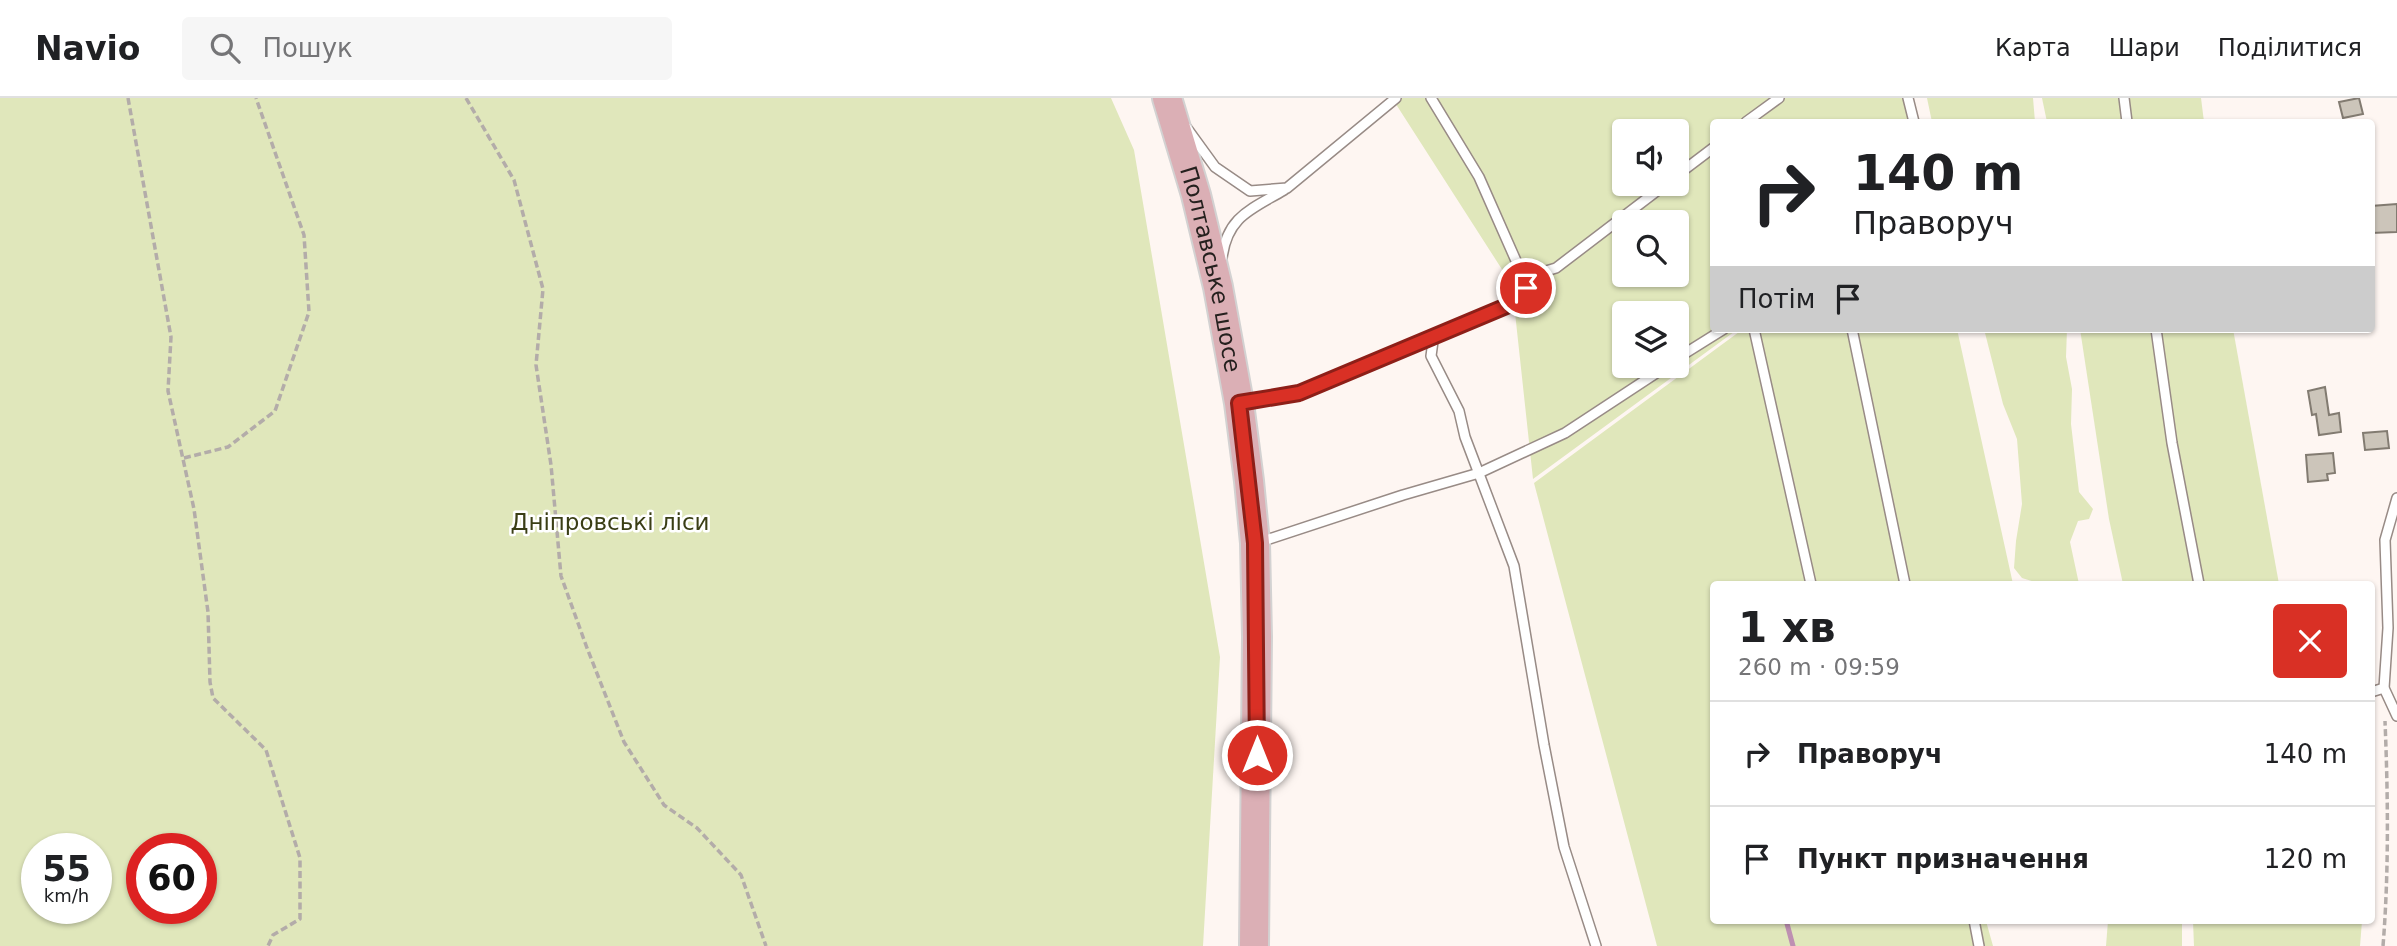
<!DOCTYPE html>
<html lang="uk">
<meta charset="utf-8">
<style>
:root{--surface:#fff;--page:#f6f6f6;--text:#202124;--muted:#757577;--line:#e0e0e0}
body{margin:0;font-family:"DejaVu Sans",sans-serif;background:var(--page);color:var(--text);height:100vh;display:flex;flex-direction:column;font-size:26px;white-space:nowrap}
*{box-sizing:border-box;margin:0}
p{font-size:23px;color:var(--muted)}
.icon{flex:none;width:38px;height:38px;fill:none;stroke:currentColor;stroke-width:2;stroke-linecap:round;stroke-linejoin:round}
.map{position:relative;flex:1;overflow:hidden}
.panel{position:absolute;left:1710px;top:483px;width:665px;height:343px;display:flex;flex-direction:column;background:var(--surface);border-radius:7px;box-shadow:0 2px 5px #0004}
.panel>*{flex:none}
.banner{position:absolute;left:1710px;top:21px;width:665px;height:214px;border-radius:7px;box-shadow:0 2px 5px #0004;background:#fff;color:var(--text);overflow:hidden}
.fabs{position:absolute;left:1612px;top:21px;display:grid;gap:14px}
.fabs a{display:grid;place-items:center;width:77px;height:77px;border-radius:7px;background:var(--surface);box-shadow:0 2px 5px #0004;font-size:35px}
.speed{position:absolute;left:21px;top:735px;display:flex;gap:14px;font-size:35px;font-weight:700;text-align:center}
.speed>*{display:grid;place-content:center;width:91px;height:91px;border-radius:50%;background:var(--surface);box-shadow:0 2px 5px #0004;line-height:1}
.speed small{font-size:18px;font-weight:400}
.speed .limit{border:10px solid #d22;background:#fff;color:#111}
.pin{position:absolute;display:grid;place-items:center;width:60px;height:60px;color:#fff;margin:-30px;border:4px solid #fff;border-radius:50%;box-shadow:0 2px 7px #0007}
.me{position:absolute;width:77px;margin:-38px;rotate:0deg;stroke-linejoin:round;filter:drop-shadow(0 0 5px #0008)}
.turn{display:flex;align-items:center;gap:24px;height:147px;padding:0 28px;font-size:32px}
.turn .icon{width:91px;height:91px;stroke-width:2.5}
.turn b{display:block;font-size:49px;line-height:60px}
.then{display:flex;align-items:center;height:66px;padding:0 28px;background:#0003;gap:14px;font-size:26px}
.round{display:grid;place-items:center;flex:none;width:74px;height:74px;border-radius:7px;background:var(--page)}
.summary{display:flex;align-items:center;justify-content:space-between;height:119px;padding:0 28px}
h1{font-size:42px;font-weight:800;line-height:52px}
ul{padding:0;list-style:none}
li{display:flex;align-items:center;gap:21px;height:105px;padding:0 28px;border-top:2px solid var(--line)}
li div{flex:1}
li b{display:block;font-size:26px}
li em{font-style:normal}
header{display:flex;align-items:center;gap:42px;box-sizing:border-box;height:98px;padding:0 35px;background:var(--surface);border-bottom:2px solid var(--line)}
header strong{font-size:33px}
nav{display:flex;gap:38px;margin-inline-start:auto;font-size:24px}
.search{width:490px;height:63px;background:var(--page);display:flex;align-items:center;gap:18px;box-sizing:border-box;padding:0 24px;border-radius:7px;color:var(--muted);font-size:26px}
.map>svg:first-child{display:block}
.green{fill:#e0e7bb;fill-rule:evenodd}
.lines{fill:none;stroke-linecap:round;stroke-linejoin:round}
.stream{stroke:#be90b2;stroke-width:5}
.building{fill:#ccc5ba;stroke:#827b71;stroke-width:2}
.service-casing{stroke:#988b86;stroke-width:12}
.primary-casing{stroke:#d3d2d2;stroke-width:32}
.path{stroke:#b3aca9;stroke-width:3.5;stroke-dasharray:7 3.5;stroke-linecap:butt}
.service{stroke:#fff;stroke-width:9}
.primary{stroke:#dbafb5;stroke-width:28}
.route-casing{stroke:#8d1f18;stroke-width:18}
.route{stroke:#d93025;stroke-width:12}
.labels{text-anchor:middle;stroke-width:5;stroke-linejoin:round;paint-order:stroke}
.street-label{font-size:23px;fill:#25201e;stroke:#fff}
.park-label{font-size:23px;fill:#3a3e15;stroke:#fff}
</style>
<header>
<strong>Navio</strong>
<div class="search"><svg class="icon" aria-label="search" viewBox="0 0 24 24"><circle cx="10" cy="10" r="6"/><path d="M15 15l6 6"/></svg>Пошук</div>
<nav><a>Карта</a><a>Шари</a><a>Поділитися</a></nav>
</header>
<div class="map">
<svg width="2397" height="848" viewBox="0 0 2397 848">
<rect width="100%" height="100%" fill="#fef6f2"/>
<g class="green">
<path d="M0,0h1111l23,52 86,507 -17,289h-1203zM37,751h59v59h-59zM142,751h59v59h-59z"/>
<path d="M1392,0h514l6,24h-199v207h25l-205,150 -21,-194zM1624,33h52v53h-52zM1624,124h52v53h-52zM1624,215h52v53h-52z"/>
<path d="M1927,0h106l2,24h-103z"/>
<path d="M2042,0h159l3,24h-157z"/>
<path d="M1743,231h214l56,255h-300v336l273,1 7,25h-336l-123,-463z"/>
<path d="M1984,231h83l-1,28 6,32 -1,35 8,68 14,17 -4,10 -11,2 -8,21 9,42h-38l-19,-6 -8,-10 2,-27 6,-37 -5,-65 -14,-35z"/>
<path d="M2080,231h153l46,255h-156l-14,-65z"/>
<path d="M2108,823h74v25h-76z"/>
<path d="M2193,823h169l-2,25h-166z"/>
</g>
<g class="lines">
<path class="stream" d="M1786,822l7,26"/>
</g>
<g class="building">
<path d="M2359,0l4,16 -20,4 -4,-16z"/>
<path d="M2397,106v28l-26,1v-27z"/>
<path d="M2325,289l4,28 10,-2 2,19 -22,3 -3,-21 -4,1 -4,-24z"/>
<path d="M2387,333l2,17 -24,2 -2,-17z"/>
<path d="M2333,355l2,20 -8,1 1,6 -20,2 -2,-27z"/>
</g>
<g class="lines">
<g class="service-casing">
<g id="service">
<path d="M1431,0l48,79 38,86 19,11 20,-6 110,-84"/>
<path d="M1908,0l6,24"/>
<path d="M2124,0l3,24"/>
<path d="M1746,24l33,-24"/>
<path d="M1186,29l29,40 35,24 37,-3 109,-90"/>
<path d="M1676,78l37,-28"/>
<path d="M1222,160c5,-42 30,-49 62,-68"/>
<path d="M1754,231l57,255"/>
<path d="M1852,231l53,255"/>
<path d="M2156,231l16,114 27,141"/>
<path d="M1434,236l-3,22 28,55 6,26 49,129 30,179 20,102 32,99"/>
<path d="M1676,261l48,-30"/>
<path d="M1242,305l57,-10 217,-91 20,-28"/>
<path d="M2397,400l-12,42 3,88 -4,60 13,28"/>
<path d="M1260,444l143,-47 76,-22 86,-40 102,-67"/>
<path d="M2371,594l13,-4"/>
<path d="M1974,822l5,26"/>
</g>
</g>
<g class="primary-casing">
<g id="primary">
<path id="s1" d="M1167,0l29,97 22,92 21,116 10,78 6,62 2,94 -3,309"/>
</g>
</g>
<g class="path">
<path d="M128,0l43,239 -3,54 26,118 14,103 2,70 3,16 53,52 34,108v61l-27,16 -5,11"/>
<path d="M466,0l48,82 29,109 -7,76 15,100 10,111 26,72 37,94 40,63 33,23 44,47 25,71"/>
<path d="M184,360l44,-11 47,-36 34,-99 -5,-77 -48,-137"/>
<path d="M2383,848c6,-75 5,-150 2,-225"/>
</g>
<use href="#service" class="service"/>
<use href="#primary" class="primary"/>
</g>
<g class="lines">
<g class="route-casing">
<path id="route" d="M1257,657l-2,-212 -16,-140 60,-10 217,-91 10,-14"/>
</g>
<use href="#route" class="route"/>
</g>
<g class="labels">
<g class="street-label">
<text dy="8" stroke="none"><textPath href="#s1" startOffset="177">Полтавське шосе</textPath></text>
</g>
<g class="park-label">
<text x="610" y="432">Дніпровські ліси</text>
</g>
</g>
</svg>
<div class="fabs">
<a><svg class="icon" aria-label="sound" viewBox="0 0 24 24"><path d="M4 9h4l5-4v14l-5-4H4zM17 9q2 3 0 6"/></svg></a>
<a><svg class="icon" aria-label="search" viewBox="0 0 24 24"><circle cx="10" cy="10" r="6"/><path d="M15 15l6 6"/></svg></a>
<a><svg class="icon" aria-label="layers" viewBox="0 0 24 24"><path d="M12 4l9 5-9 5-9-5zM3 14l9 5 9-5"/></svg></a>
</div>
<div class="speed"><div>55<small>km/h</small></div><div class="limit">60</div></div>
<div class="pin" style="left:1526px;top:190px;background:#d93025"><svg class="icon" aria-label="arrive" viewBox="0 0 24 24"><path d="M6 21V4h12l-3 4 3 4H6"/></svg></div>
<svg class="me" style="left:1257px;top:657px" viewBox="-20 -20 40 40"><circle r="17" fill="#d93025" stroke="#fff" stroke-width="3"/><path d="M0-11L8 9 0 5-8 9z" fill="#fff"/></svg>
<div class="banner">
<div class="turn"><svg class="icon" aria-label="right" viewBox="0 0 24 24"><path d="M7 20v-9h11M14 6l5 5-5 5"/></svg><div><b>140 m</b>Праворуч</div></div>
<div class="then">Потім<svg class="icon" aria-label="arrive" viewBox="0 0 24 24"><path d="M6 21V4h12l-3 4 3 4H6"/></svg></div>
</div>
<section class="panel">
<div class="summary"><div><h1>1 хв</h1><p>260 m · 09:59</p></div><a class="round" style="background:#d93025;color:#fff"><svg class="icon" aria-label="close" viewBox="0 0 24 24"><path d="M6 6l12 12M18 6L6 18"/></svg></a></div>
<ul>
<li><svg class="icon" aria-label="right" viewBox="0 0 24 24"><path d="M7 20v-9h11M14 6l5 5-5 5"/></svg><div><b>Праворуч</b></div><em>140 m</em></li>
<li><svg class="icon" aria-label="arrive" viewBox="0 0 24 24"><path d="M6 21V4h12l-3 4 3 4H6"/></svg><div><b>Пункт призначення</b></div><em>120 m</em></li>
</ul>
</section>
</div>
